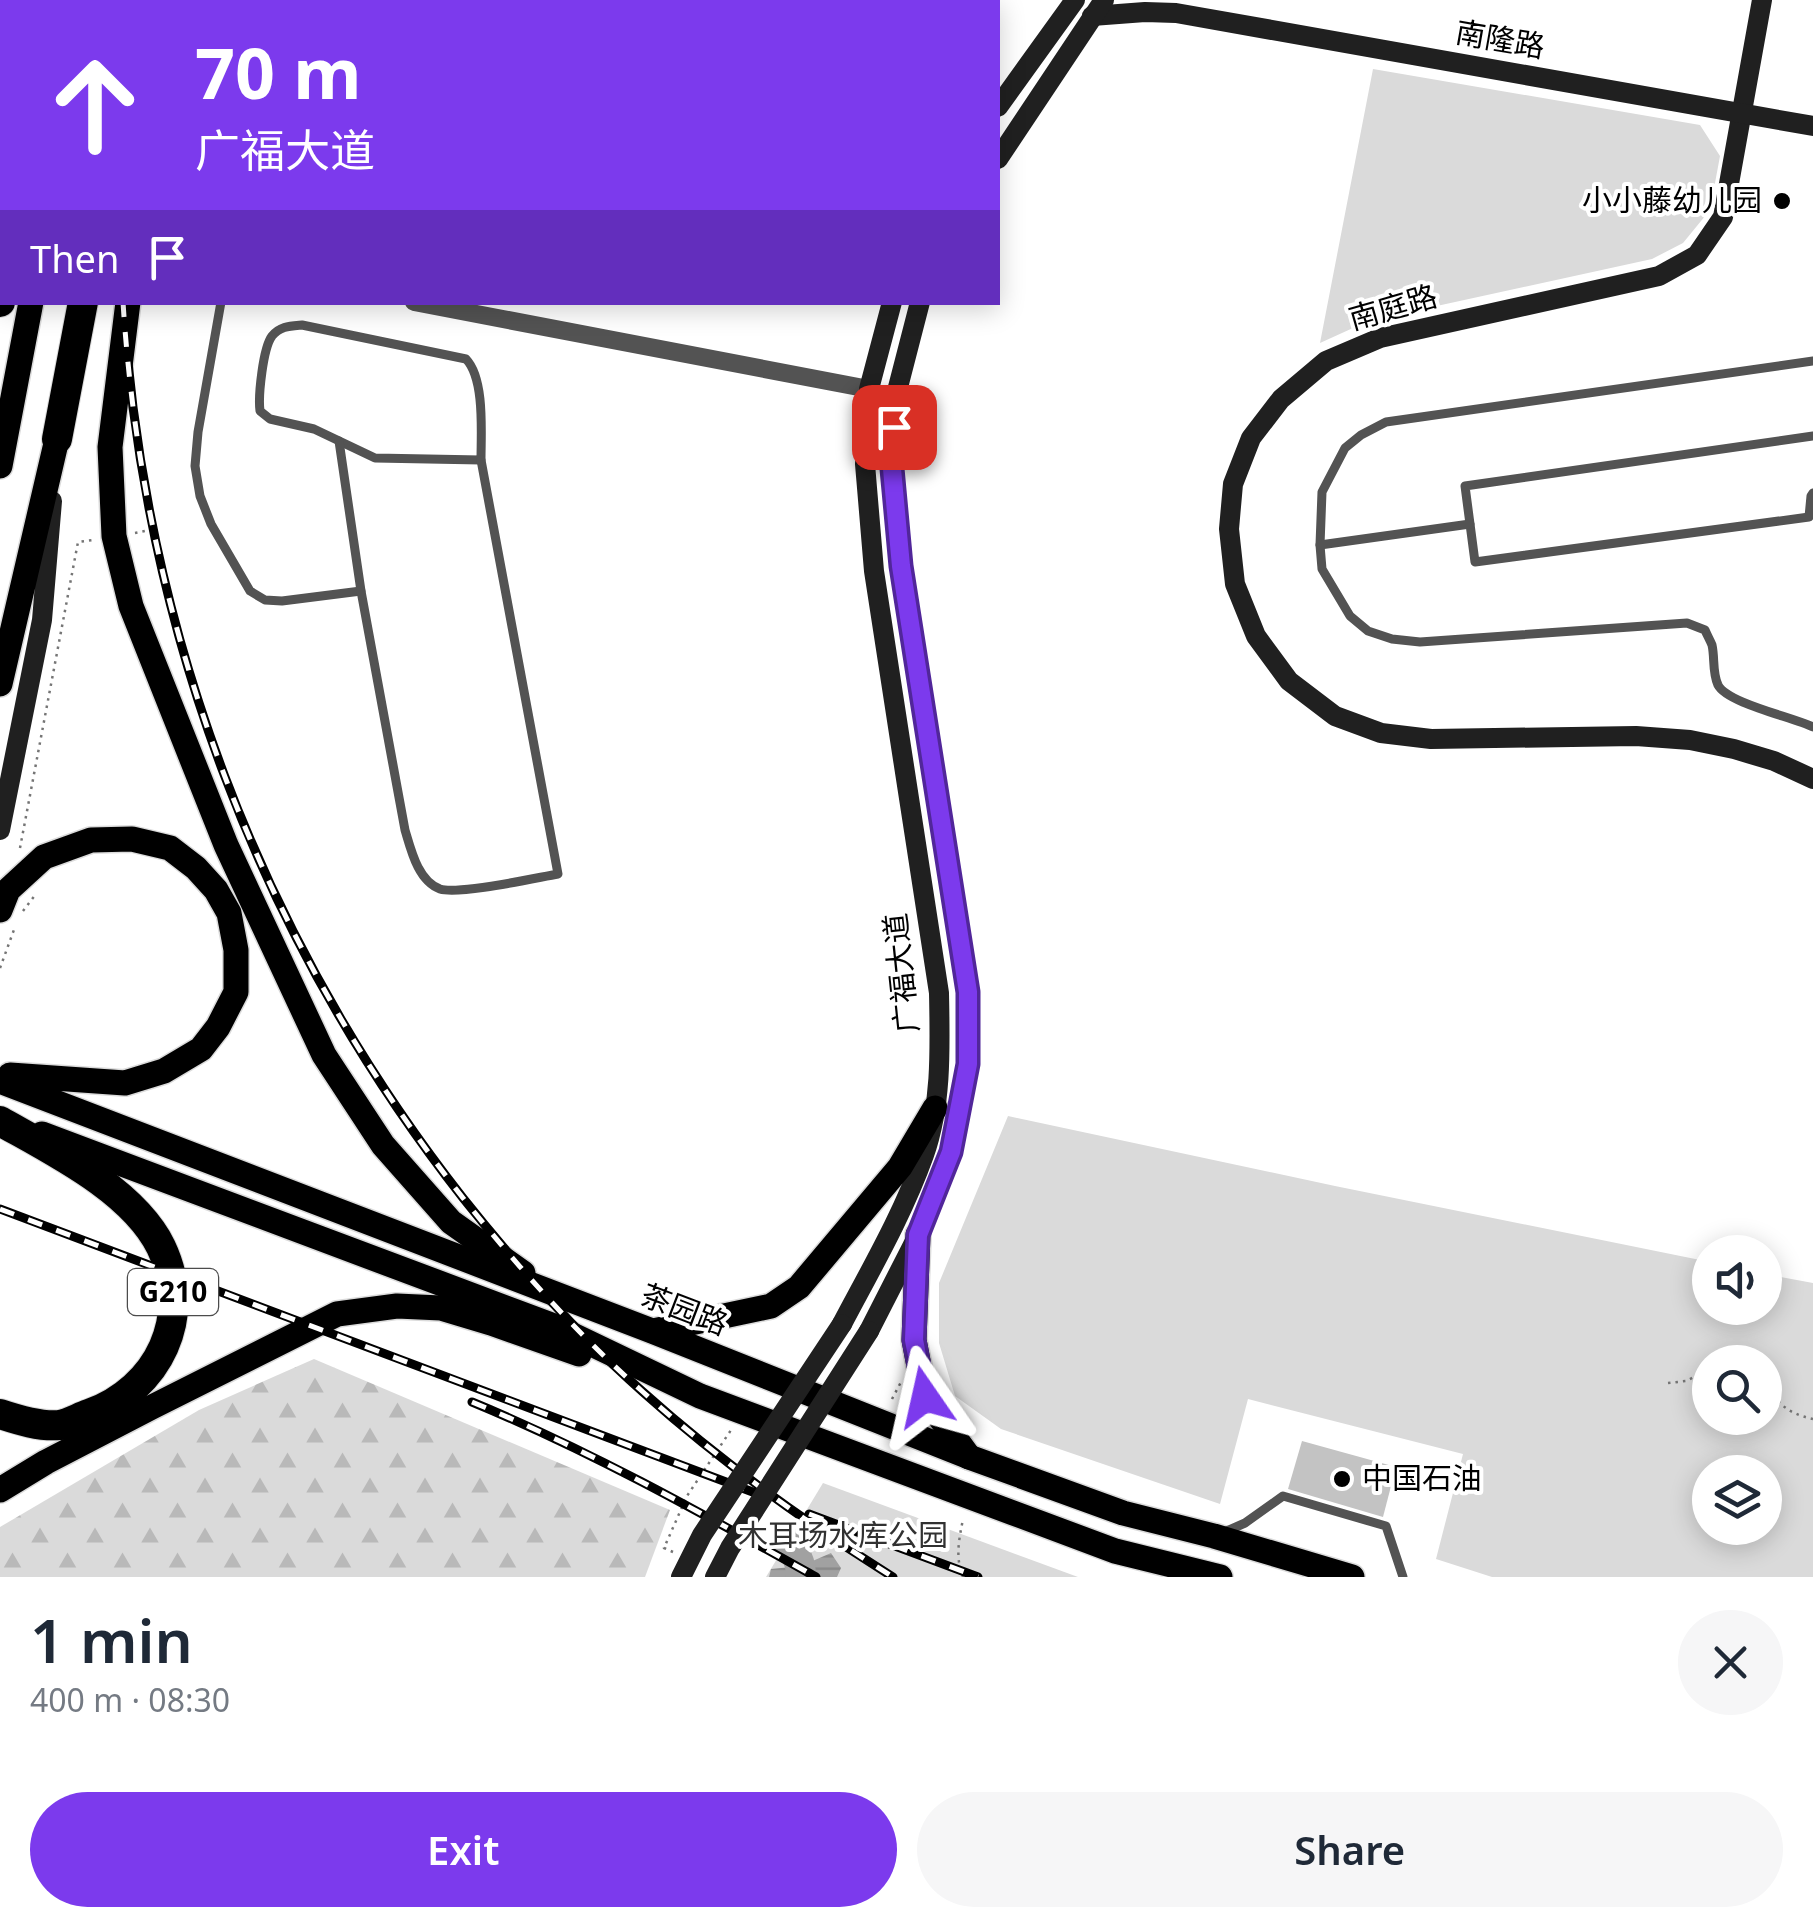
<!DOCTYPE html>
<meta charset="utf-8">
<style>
:root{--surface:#fff;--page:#f6f6f7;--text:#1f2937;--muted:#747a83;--accent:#7c3aed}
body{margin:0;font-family:"Noto Sans","Noto Sans SC",sans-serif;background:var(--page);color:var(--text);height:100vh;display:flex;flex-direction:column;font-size:38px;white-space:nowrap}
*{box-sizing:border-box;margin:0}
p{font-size:32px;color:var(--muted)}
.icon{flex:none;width:55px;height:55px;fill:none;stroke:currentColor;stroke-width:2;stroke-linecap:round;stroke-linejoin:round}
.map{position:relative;height:1577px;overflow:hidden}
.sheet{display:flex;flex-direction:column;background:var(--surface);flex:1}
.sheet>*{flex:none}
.guide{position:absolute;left:0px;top:0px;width:1000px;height:305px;box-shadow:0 5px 25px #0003;background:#7c3aed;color:#fff;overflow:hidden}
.buttons{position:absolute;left:1692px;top:1235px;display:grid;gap:20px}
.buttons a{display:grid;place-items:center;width:90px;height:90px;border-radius:50%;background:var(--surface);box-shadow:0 5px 25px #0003;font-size:50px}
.pin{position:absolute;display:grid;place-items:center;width:85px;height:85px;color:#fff;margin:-42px;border-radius:20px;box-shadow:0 5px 15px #0006}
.me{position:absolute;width:110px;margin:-55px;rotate:349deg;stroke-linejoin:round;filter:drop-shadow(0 0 8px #0008)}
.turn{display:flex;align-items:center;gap:35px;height:210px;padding:0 30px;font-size:45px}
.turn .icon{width:130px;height:130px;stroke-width:2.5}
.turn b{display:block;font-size:70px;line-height:85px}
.then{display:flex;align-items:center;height:95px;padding:0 30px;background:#0003;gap:20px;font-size:38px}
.round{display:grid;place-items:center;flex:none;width:105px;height:105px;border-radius:52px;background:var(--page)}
.overview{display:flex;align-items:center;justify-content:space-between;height:170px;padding:0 30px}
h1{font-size:60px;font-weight:600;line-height:75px}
.primary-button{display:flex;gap:20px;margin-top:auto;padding:20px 30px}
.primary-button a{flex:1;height:115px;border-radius:60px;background:var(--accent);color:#fff;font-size:40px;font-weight:600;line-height:115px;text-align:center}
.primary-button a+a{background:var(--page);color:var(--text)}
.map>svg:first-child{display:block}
.forest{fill:url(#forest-firs)}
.park{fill:#dadada;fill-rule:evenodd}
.water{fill:url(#water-rules)}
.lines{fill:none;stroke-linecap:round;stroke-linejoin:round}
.river{stroke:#a1a1a1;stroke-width:30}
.building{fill:#c3c3c3}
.primary-casing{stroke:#dbdbdb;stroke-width:28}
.highway-casing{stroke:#dbdbdb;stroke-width:32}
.path{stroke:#757575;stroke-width:2.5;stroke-dasharray:2.5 5;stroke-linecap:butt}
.lane{stroke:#535353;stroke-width:9}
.street{stroke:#535353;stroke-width:18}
.secondary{stroke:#202020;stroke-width:20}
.primary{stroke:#000;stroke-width:25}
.highway{stroke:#000;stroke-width:30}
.rail-casing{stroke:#000;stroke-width:9}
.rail{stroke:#fff;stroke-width:5;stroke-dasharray:15;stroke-linecap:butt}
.secondary-bridge{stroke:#202020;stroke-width:20}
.route-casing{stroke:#51269a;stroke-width:25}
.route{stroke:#7c3aed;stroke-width:18}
.poi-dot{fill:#000;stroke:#fff;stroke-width:4}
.labels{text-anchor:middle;stroke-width:8;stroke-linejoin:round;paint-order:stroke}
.shield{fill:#fff;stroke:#4c4c4c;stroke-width:2.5}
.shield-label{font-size:28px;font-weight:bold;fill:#000}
.street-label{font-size:30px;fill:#000;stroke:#fff}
.poi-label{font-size:30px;fill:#000;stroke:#fff;text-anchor:end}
.park-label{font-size:30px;fill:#313131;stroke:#fff}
</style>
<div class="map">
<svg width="1813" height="1577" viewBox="0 0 1813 1577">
<defs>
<pattern id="forest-firs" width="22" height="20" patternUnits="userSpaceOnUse" patternTransform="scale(2.5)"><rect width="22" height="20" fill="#dadada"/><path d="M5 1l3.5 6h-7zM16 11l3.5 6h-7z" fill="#b9b9b9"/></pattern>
<pattern id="water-rules" width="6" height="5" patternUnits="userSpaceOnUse" patternTransform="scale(2.5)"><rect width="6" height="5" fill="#a1a1a1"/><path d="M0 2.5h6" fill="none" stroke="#898989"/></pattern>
</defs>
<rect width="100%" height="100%" fill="#fff"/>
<path class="forest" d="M314,1359l356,151 -25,67h-645v-50l199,-117z"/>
<g class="park">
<path d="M1373,69l327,56 20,31 -10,54 -27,33 -31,16 -261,57 -38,12 -33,15z"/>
<path d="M1008,1116l327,70 375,76v46h55v-34l48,9v294h-321l-56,-18 27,-105 -215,-55 -28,105 -219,-75 -46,-33 -16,-53v-60zM1710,1362h55v56h-55zM1710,1472h55v56h-55z"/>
<path d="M823,1483l255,94h-312z"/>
</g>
<path class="water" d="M831,1553l10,15 -4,9h-68l2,-8 30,-3z"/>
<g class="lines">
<g class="river">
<path d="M557,2l1,-2"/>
<path d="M786,1544c11,10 15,18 15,33"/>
</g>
</g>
<path class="building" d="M1302,1441l94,26 -13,50 -95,-28z"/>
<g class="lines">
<g class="primary-casing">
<g id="primary">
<path d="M184,2l1,-2"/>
<path d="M128,302l-18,145 4,89 17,70 95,239 98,210 59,90 68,77 72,51"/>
<path d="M0,466l31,-164"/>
<path d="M0,684l57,-245"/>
<path d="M0,910l8,-20 36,-33 47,-17 41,-1 38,9 26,20 20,22 13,23 7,37v42l-18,35 -17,22 -37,22 -39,12 -115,-8"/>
<path d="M0,1081l652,250 317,126 154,56 91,23 138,41"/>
<path d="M42,1134l512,192 146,70 415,155 105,26"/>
<path d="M918,1235l-4,105 11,57 44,60"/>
<path d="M653,1331l118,-25 28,-19 101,-120 35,-59"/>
<path d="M0,1490l46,-28 106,-55 185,-93 60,-8 44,2 50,15 88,31"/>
</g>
</g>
<g class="highway-casing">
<g id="highway">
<path d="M81,2v-2"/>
<path d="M142,2v-2"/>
<path d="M0,302l2,-11"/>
<path d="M57,439l26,-137"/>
<path d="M0,1121c53,30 133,69 161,126 33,69 -2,142 -72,167 -9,3 -20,9 -29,11 -19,2 -42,-5 -60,-11"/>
</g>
</g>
<g class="path">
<path d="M17,2l1,-2"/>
<path d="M0,99l2,-14"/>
<path d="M135,533l10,-2"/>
<path d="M20,848l58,-306 15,-2"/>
<path d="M23,911l13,-17"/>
<path d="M0,968l15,-41"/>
<path d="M1668,1383l18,-2 24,-12"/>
<path d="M1765,1383c14,22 22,30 48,36"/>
<path d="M892,1399l9,-17"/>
<path d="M673,1552l-9,-4 23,-52 44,-66"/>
<path d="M963,1577c-8,-20 -4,-37 0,-58"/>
</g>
<g class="lane">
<path d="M221,302l-23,130 -3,34 5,30 11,28 39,67 15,9 17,1 79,-10"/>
<path d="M302,325l164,34c19,20 15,73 15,101l-106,-2 -61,-29 -44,-10 -10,-8c-2,-15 3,-63 12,-75 8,-10 18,-10 30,-11z"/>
<path d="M1813,361l-427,61 -25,13 -16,13 -23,44 -2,53 2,24 28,47 18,15 24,8 28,3 267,-19 18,7c2,5 5,10 7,15 3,13 0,27 6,40 9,18 74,32 95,42"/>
<path d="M1813,436l-348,50 10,76 334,-45 2,-21 2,-3"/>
<path d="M339,441l22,150 44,239c6,20 13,51 35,59 19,6 95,-11 118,-15l-77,-414"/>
<path d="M1320,545l150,-21"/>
<path d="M1222,1533l23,-10 38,-27 103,30 17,51"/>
</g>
<path class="street" d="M414,302l455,87"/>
<g class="secondary">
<path d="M1762,0l-39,217 -26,38 -38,21 -279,62 -54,23 -45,38 -30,39 -18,46 -4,45 6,55 21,52 33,45 46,35 46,17 50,6 205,-3 54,4 44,9 40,12 39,18"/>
<path d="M1092,16l53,-4 31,1 637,113"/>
<path d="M998,107l77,-107"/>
<path d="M998,159l106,-159"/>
<path d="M0,830l42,-210 10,-119"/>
<path d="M842,1324c29,-55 61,-110 82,-169 18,-51 16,-108 15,-162l-65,-422 -9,-107 4,-75 23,-87"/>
<path d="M869,1331l49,-96 33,-83 17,-88v-72l-67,-426 -10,-107 5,-64 24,-93"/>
</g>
<use href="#primary" class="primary"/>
<use href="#highway" class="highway"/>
<g class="rail-casing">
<g id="rail">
<path d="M134,2l1,-2"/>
<path d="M123,302c21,329 137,637 340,896 55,69 114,136 180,194 77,69 162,130 250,185"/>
<path d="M0,1209l758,285"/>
<path d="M472,1402c119,49 231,112 344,175"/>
<path d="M809,1514l169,63"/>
</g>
</g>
<use href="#rail" class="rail"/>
<g class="secondary-bridge">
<path d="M681,1577l21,-42 140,-211"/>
<path d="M715,1577l15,-29 139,-217"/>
</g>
</g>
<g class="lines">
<g class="route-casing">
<path id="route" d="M894,427l-3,31 10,108 67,426v72l-17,88 -33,83 -4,105 11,57"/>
</g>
<use href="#route" class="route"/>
</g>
<g class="poi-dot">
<circle cx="1782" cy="201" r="10"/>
<circle cx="1342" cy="1479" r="10"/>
</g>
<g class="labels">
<rect class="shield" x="128" y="1269" width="90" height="46" rx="8"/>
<g class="shield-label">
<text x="173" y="1302">G210</text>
</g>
<g class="street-label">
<text transform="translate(1500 40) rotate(10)" y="10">南隆路</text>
<text transform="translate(1393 308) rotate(-16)" y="10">南庭路</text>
<text transform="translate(902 973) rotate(-96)" y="10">广福大道</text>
<text transform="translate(684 1310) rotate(21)" y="10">茶园路</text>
</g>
<g class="poi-label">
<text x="1762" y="211">小小藤幼儿园</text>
<text x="1362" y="1489" text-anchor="start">中国石油</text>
</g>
<g class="park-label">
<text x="843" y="1546">木耳场水库公园</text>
</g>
</g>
</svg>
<div class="buttons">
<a><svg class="icon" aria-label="sound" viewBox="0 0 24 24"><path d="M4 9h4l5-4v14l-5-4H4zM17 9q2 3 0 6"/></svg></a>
<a><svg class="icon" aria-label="search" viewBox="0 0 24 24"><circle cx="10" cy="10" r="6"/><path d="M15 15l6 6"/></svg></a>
<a><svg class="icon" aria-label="layers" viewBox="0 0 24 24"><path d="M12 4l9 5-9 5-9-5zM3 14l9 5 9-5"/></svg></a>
</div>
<div class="pin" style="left:894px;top:427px;background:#d93025"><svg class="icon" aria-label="arrive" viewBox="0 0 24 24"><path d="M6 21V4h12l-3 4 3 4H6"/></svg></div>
<svg class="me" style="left:925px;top:1397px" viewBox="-20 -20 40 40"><path d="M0-17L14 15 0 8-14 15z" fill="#7c3aed" stroke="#fff" stroke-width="4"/></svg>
<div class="guide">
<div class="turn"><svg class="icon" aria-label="ahead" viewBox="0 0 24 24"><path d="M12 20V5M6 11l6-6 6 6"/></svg><div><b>70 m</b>广福大道</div></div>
<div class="then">Then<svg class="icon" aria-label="arrive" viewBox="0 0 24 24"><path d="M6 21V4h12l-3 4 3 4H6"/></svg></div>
</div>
</div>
<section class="sheet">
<div class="overview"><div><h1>1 min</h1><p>400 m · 08:30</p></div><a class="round"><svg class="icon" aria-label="close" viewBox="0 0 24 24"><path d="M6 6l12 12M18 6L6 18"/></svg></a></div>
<div class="primary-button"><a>Exit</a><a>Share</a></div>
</section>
